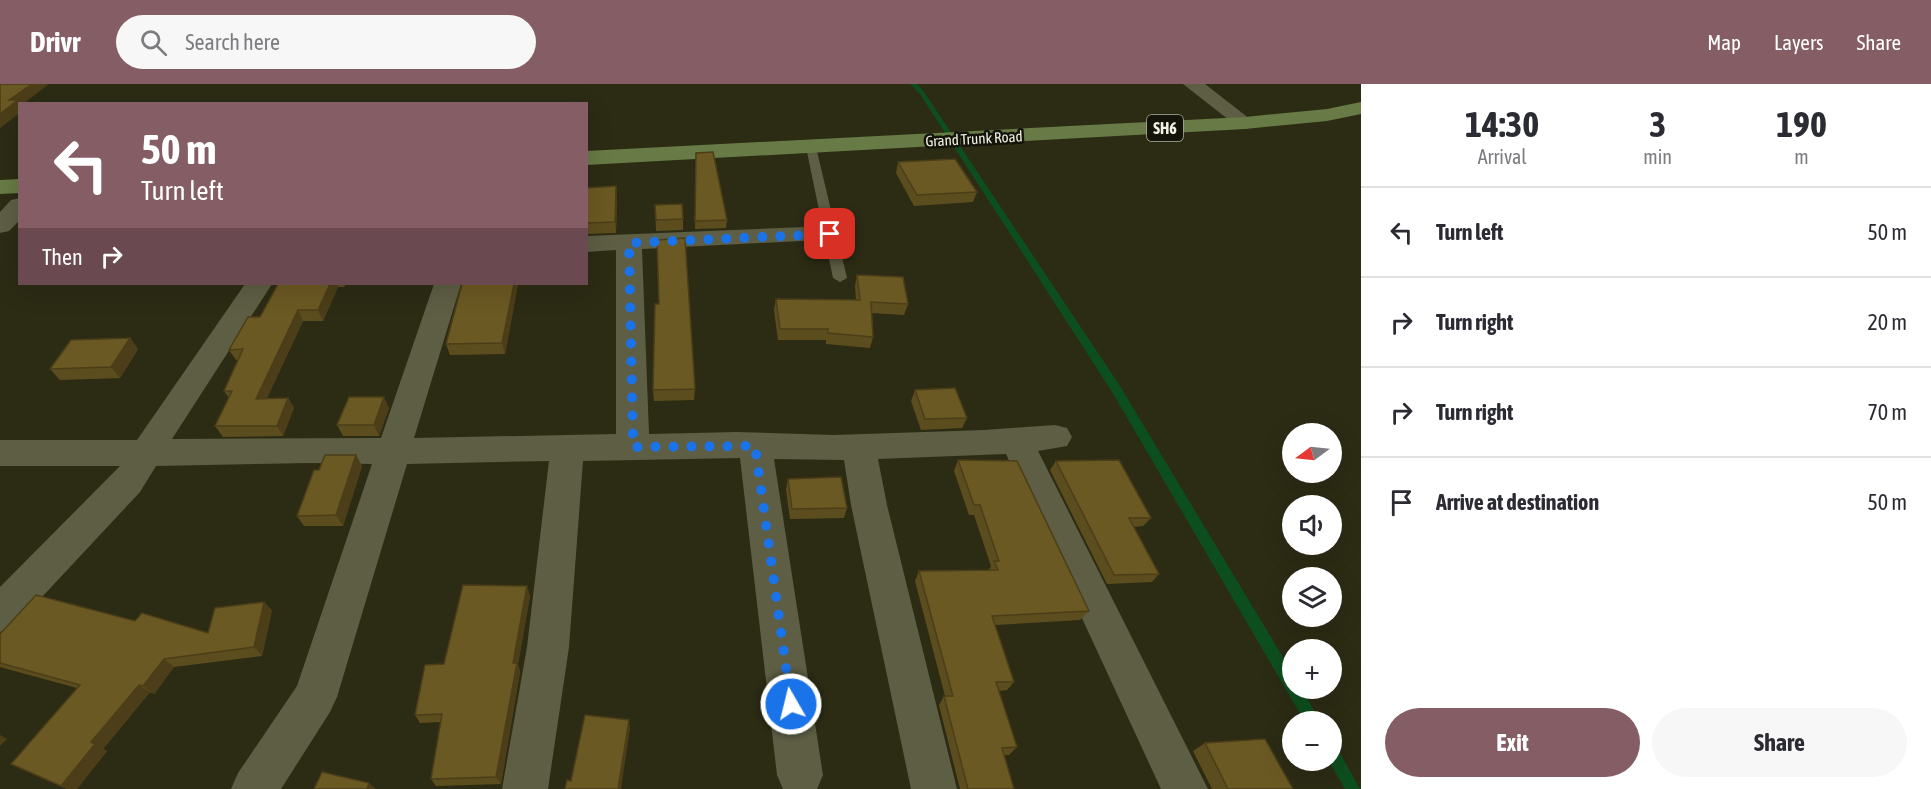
<!DOCTYPE html>
<meta charset="utf-8">
<style>
:root{--surface:#fff;--page:#f7f7f7;--text:#2b2b33;--muted:#7c7c81;--line:#e1e1e2;--accent:#855d65}
body{margin:0;font-family:"Asap Condensed",sans-serif;background:var(--page);color:var(--text);height:100vh;display:flex;flex-direction:column;font-size:22px;white-space:nowrap}
*{box-sizing:border-box;margin:0}
p{font-size:20px;color:var(--muted)}
.icon{flex:none;width:33px;height:33px;fill:none;stroke:currentColor;stroke-width:2;stroke-linecap:round;stroke-linejoin:round}
.map{position:relative;flex:1;overflow:hidden}
.sheet{display:flex;flex-direction:column;background:var(--surface);width:570px}
.sheet>*{flex:none}
.top-card{position:absolute;left:18px;top:18px;width:570px;height:183px;border-radius:0px;box-shadow:0 6px 24px #0002;background:#855d65;color:#fff;overflow:hidden}
.needle{width:39px;rotate:255deg}
.fabs{position:absolute;left:1282px;top:339px;display:grid;gap:12px}
.fabs a{display:grid;place-items:center;width:60px;height:60px;border-radius:50%;background:var(--surface);box-shadow:0 6px 24px #0002;font-size:30px}
.pin{position:absolute;display:grid;place-items:center;width:51px;height:51px;color:#fff;margin:-26px;border-radius:12px;box-shadow:0 3px 9px #0006}
.me{position:absolute;width:66px;margin:-33px;rotate:352deg;stroke-linejoin:round;filter:drop-shadow(0 0 4px #0008)}
.turn{display:flex;align-items:center;gap:21px;height:126px;padding:0 24px;font-size:27px}
.turn .icon{width:78px;height:78px;stroke-width:2.5}
.turn b{display:block;font-size:42px;line-height:51px}
.then{display:flex;align-items:center;height:57px;padding:0 24px;background:#0003;gap:12px;font-size:22px}
.eta{display:flex;justify-content:space-evenly;align-items:center;height:102px;text-align:center}
.eta b{font-size:36px;font-weight:700;line-height:42px}
.cta{display:flex;gap:12px;margin-top:auto;padding:12px 24px}
.cta a{flex:1;height:69px;border-radius:36px;background:var(--accent);color:#fff;font-size:24px;font-weight:700;line-height:69px;text-align:center}
.cta a+a{background:var(--page);color:var(--text)}
ul{padding:0;list-style:none}
li{display:flex;align-items:center;gap:18px;height:90px;padding:0 24px;border-top:2px solid var(--line)}
li div{flex:1}
li b{display:block;font-size:22px}
li em{font-style:normal}
header{display:flex;align-items:center;gap:36px;box-sizing:border-box;height:84px;padding:0 30px;background:var(--accent);color:#fff}
header strong{font-size:28px}
nav{display:flex;gap:33px;margin-inline-start:auto;font-size:21px}
.search{width:420px;height:54px;background:var(--page);display:flex;align-items:center;gap:15px;box-sizing:border-box;padding:0 21px;border-radius:33px;color:var(--muted);font-size:22px}
main{display:flex;flex:1;min-height:0}
.map>svg:first-child{display:block}
.lines{fill:none;stroke-linecap:round;stroke-linejoin:round}
.stream{fill:#0d4e1e;fill-rule:evenodd}
.lane{fill:#5d5e44;fill-rule:evenodd}
.street{fill:#5d5e44;fill-rule:evenodd}
.primary{fill:#687a45;fill-rule:evenodd}
.wall{fill:#5c4d1e}
.shaded-wall{fill:#4b3e18}
.building{fill:#6b5923;stroke:#4b3e18;stroke-width:1.5}
.route{stroke:#1a73e8;stroke-width:10;stroke-dasharray:0 18}
.labels{text-anchor:middle;stroke-width:5;stroke-linejoin:round;paint-order:stroke}
.far-street-label{font-size:15px;fill:#f1f2e3;stroke:#14140a}
.shield{fill:#14140a;stroke:#afafa2;stroke-width:1.5}
.shield-label{font-size:16px;font-weight:bold;fill:#f1f2e3}
</style>
<header>
<strong>Drivr</strong>
<div class="search"><svg class="icon" aria-label="search" viewBox="0 0 24 24"><circle cx="10" cy="10" r="6"/><path d="M15 15l6 6"/></svg>Search here</div>
<nav><a>Map</a><a>Layers</a><a>Share</a></nav>
</header>
<main>
<div class="map">
<svg width="1361" height="705" viewBox="0 0 1361 705">
<rect width="100%" height="100%" fill="#2c2c15"/>
<g class="lines">
<g class="stream">
<path d="M910,0h7l7,8 196,294 173,288v14h9l18,34h-15l-193,-330 -192,-298z"/>
<path d="M1332,662l5,2 23,41h-15l-17,-29h4z"/>
</g>
<path class="lane" d="M811,60l5,3 31,131 -7,4 -7,-4 -27,-131z"/>
<g class="street">
<path d="M1183,0h22l50,39 -3,4 -7,2 -7,-2z"/>
<path d="M20,114v22l-11,11 -9,2v-21l11,-12z"/>
<path d="M830,142l9,3 4,5 -4,5 -197,10 7,185 87,-2 98,3 150,-5 71,-5 12,3 5,9 -5,9 -29,5 170,338h-47l-155,-335 -128,5 9,46 70,284h-46l-60,-284 -7,-45 -70,-1 49,316 -6,14h-34l-6,-14 -37,-317 -157,3 -14,186 -21,142h-46l25,-142 22,-186 -142,3 -70,233 -7,15 -49,77h-50l7,-16 59,-87 75,-222 -62,-1 -154,3 -16,26 -126,135 -14,5v-45l120,-121h-120v-26h137l108,-156h27l-100,155 209,-1 53,-154h27l-47,154 202,-4v-184l-30,2v-16z"/>
</g>
<g class="primary">
<path d="M1361,18v12l-34,7 -82,8 -659,36v-14l659,-34 82,-8z"/>
<path d="M20,95v14l-20,1v-14z"/>
</g>
</g>
<g class="wall">
<path d="M696,69l31,67 -1,8 -31,1z"/>
<path d="M898,78l79,30 -4,10 -59,4 -18,-33z"/>
<path d="M586,104l31,9 -1,36 -30,1z"/>
<path d="M655,121l28,14v11l-27,1z"/>
<path d="M857,191l51,29 -4,11 -32,-2 1,24 -3,11 -44,-4v-4h-48l-4,-30 2,-11 80,1 -1,-14z"/>
<path d="M278,200h68l-2,3h-6l-15,34h-20l-36,77h21l6,10 -11,28 -60,1 -8,-11 14,-28 -5,-7 14,-31h-2l-7,-10 31,-33z"/>
<path d="M462,200h56l-13,70 -55,1 -4,-11z"/>
<path d="M130,254l8,11 -18,29 -60,2 -10,-11z"/>
<path d="M695,305l-1,11 -40,1 -1,-11z"/>
<path d="M915,306l52,28 -5,10 -41,2 -10,-29z"/>
<path d="M389,324l-10,28h-36l-6,-11z"/>
<path d="M356,371l6,11 -19,60h-39l-7,-10 22,-46z"/>
<path d="M958,376l131,151 -9,9 -85,5 19,57 -7,8 -9,1 19,56 -8,8h-5l10,34h-54l-21,-84 5,-9h1l-30,-115 4,-10 70,-1 2,-4 -17,-51h-5l-15,-44z"/>
<path d="M1056,377l95,57 -8,8 -9,1 25,47 -7,8 -45,2 -57,-114z"/>
<path d="M788,395l59,29 -3,10 -54,1 -4,-30z"/>
<path d="M530,512l-12,68 2,8 -19,112 -65,2 -5,-7 10,-57 -21,1 -5,-8 29,-51z"/>
<path d="M272,526l-10,46 -88,11 -20,27 -4,-2 -47,57 4,2 -30,38h-10l-56,-25 66,-76 -77,-21v-33l135,-13 73,12z"/>
<path d="M1205,659l88,46h-81l-19,-38z"/>
</g>
<g class="shaded-wall">
<path d="M32,0h17l-26,20h-3v9l-20,15v-14l9,-14z"/>
<path d="M616,102l1,11 -1,36 -1,-11z"/>
<path d="M330,200h7l1,3 -15,34 -5,-11z"/>
<path d="M514,200h4l-13,70 -3,-11z"/>
<path d="M298,226l5,11 -41,88 -6,-10z"/>
<path d="M130,254l8,11 -18,29 -9,-11z"/>
<path d="M384,313l5,11 -10,28 -5,-11z"/>
<path d="M288,314l6,10 -11,28 -6,-10z"/>
<path d="M356,371l6,11 -19,60 -7,-11z"/>
<path d="M527,502l3,10 -12,68 2,8 -19,112 -5,-7 17,-114z"/>
<path d="M264,518l8,8 -10,46 -8,-9z"/>
<path d="M164,575l10,8 -20,27 -11,-8z"/>
<path d="M139,601l11,7 -47,57 4,2 -30,38h-10l-6,-3 30,-44z"/>
<path d="M629,636l1,8 -9,61h-3z"/>
<path d="M0,651l7,4 -7,7z"/>
<path d="M369,699l7,6h-9z"/>
</g>
<g class="building">
<path d="M0,0h32l-23,16h9l-18,14z"/>
<path d="M713,68l14,68 -32,1 1,-68z"/>
<path d="M955,75l22,33 -60,3 -19,-33z"/>
<path d="M616,102l-1,36 -29,1v-35z"/>
<path d="M682,120l1,15 -27,1 -1,-15z"/>
<path d="M685,154l10,151 -42,1 2,-86h4l-2,-64z"/>
<path d="M857,191l46,2 5,27 -37,-2 2,35 -45,-4v-4h-48l-4,-30 84,1z"/>
<path d="M278,200h52l-12,26h-20l-42,89 32,-1 -11,28h-62l17,-35h-8l19,-42 -14,1 19,-33h12z"/>
<path d="M462,200h52l-12,59 -56,1z"/>
<path d="M130,254l-19,29 -61,2 21,-29z"/>
<path d="M955,304l12,30 -42,1 -10,-29z"/>
<path d="M349,313h35l-10,28h-37z"/>
<path d="M325,371h31l-20,60 -39,1 17,-46h5z"/>
<path d="M958,376l59,1 72,150 -97,5 22,66h-18l21,65 -15,1 12,41h-46l-24,-93h9l-34,-125 79,-1 -4,-9h5l-19,-56h-6z"/>
<path d="M1119,376l32,58h-22l30,56 -45,1 -58,-114z"/>
<path d="M841,393l6,31 -55,1 -4,-30z"/>
<path d="M463,501l64,1 -14,77h4l-21,114 -65,2 11,-65 -27,1 10,-50 19,-1z"/>
<path d="M36,511l99,26 7,-8 66,20 7,-25 49,-6 -10,45 -90,12 -21,27 -4,-1 -48,57 4,2 -34,42 -50,-22 69,-79 -80,-22v-29z"/>
<path d="M585,631l44,5 -11,69h-53l2,-9 4,1z"/>
<path d="M1265,655l28,50h-65l-23,-46z"/>
<path d="M322,688l47,11 -2,6h-53z"/>
</g>
<g class="lines">
<path class="route" d="M791,620l-36,-258 -122,1 -4,-204 201,-9"/>
</g>
<g class="labels">
<g class="far-street-label">
<text transform="translate(974 55) rotate(-3)" y="5">Grand Trunk Road</text>
</g>
<rect class="shield" x="1147" y="31" width="36" height="26" rx="4.5"/>
<g class="shield-label">
<text x="1165" y="50">SH6</text>
</g>
</g>
</svg>
<div class="fabs">
<a><svg class="needle" viewBox="-14 -14 28 28"><path d="M0-13l5 13h-10z" fill="#e53935"/><path d="M0 13l5-13h-10z" fill="#7c7c81"/></svg></a>
<a><svg class="icon" aria-label="sound" viewBox="0 0 24 24"><path d="M4 9h4l5-4v14l-5-4H4zM17 9q2 3 0 6"/></svg></a>
<a><svg class="icon" aria-label="layers" viewBox="0 0 24 24"><path d="M12 4l9 5-9 5-9-5zM3 14l9 5 9-5"/></svg></a>
<a>+</a>
<a>−</a>
</div>
<div class="pin" style="left:830px;top:150px;background:#d93025"><svg class="icon" aria-label="arrive" viewBox="0 0 24 24"><path d="M6 21V4h12l-3 4 3 4H6"/></svg></div>
<svg class="me" style="left:791px;top:620px" viewBox="-20 -20 40 40"><circle r="17" fill="#1a73e8" stroke="#fff" stroke-width="3"/><path d="M0-11L8 9 0 5-8 9z" fill="#fff"/></svg>
<div class="top-card">
<div class="turn"><svg class="icon" aria-label="left" viewBox="0 0 24 24"><path d="M17 20v-9H6M10 6l-5 5 5 5"/></svg><div><b>50 m</b>Turn left</div></div>
<div class="then">Then<svg class="icon" aria-label="right" viewBox="0 0 24 24"><path d="M7 20v-9h11M14 6l5 5-5 5"/></svg></div>
</div>
</div>
<section class="sheet">
<div class="eta">
<div><b>14:30</b><p>Arrival</p></div>
<div><b>3</b><p>min</p></div>
<div><b>190</b><p>m</p></div>
</div>
<ul>
<li><svg class="icon" aria-label="left" viewBox="0 0 24 24"><path d="M17 20v-9H6M10 6l-5 5 5 5"/></svg><div><b>Turn left</b></div><em>50 m</em></li>
<li><svg class="icon" aria-label="right" viewBox="0 0 24 24"><path d="M7 20v-9h11M14 6l5 5-5 5"/></svg><div><b>Turn right</b></div><em>20 m</em></li>
<li><svg class="icon" aria-label="right" viewBox="0 0 24 24"><path d="M7 20v-9h11M14 6l5 5-5 5"/></svg><div><b>Turn right</b></div><em>70 m</em></li>
<li><svg class="icon" aria-label="arrive" viewBox="0 0 24 24"><path d="M6 21V4h12l-3 4 3 4H6"/></svg><div><b>Arrive at destination</b></div><em>50 m</em></li>
</ul>
<div class="cta"><a>Exit</a><a>Share</a></div>
</section>
</main>
